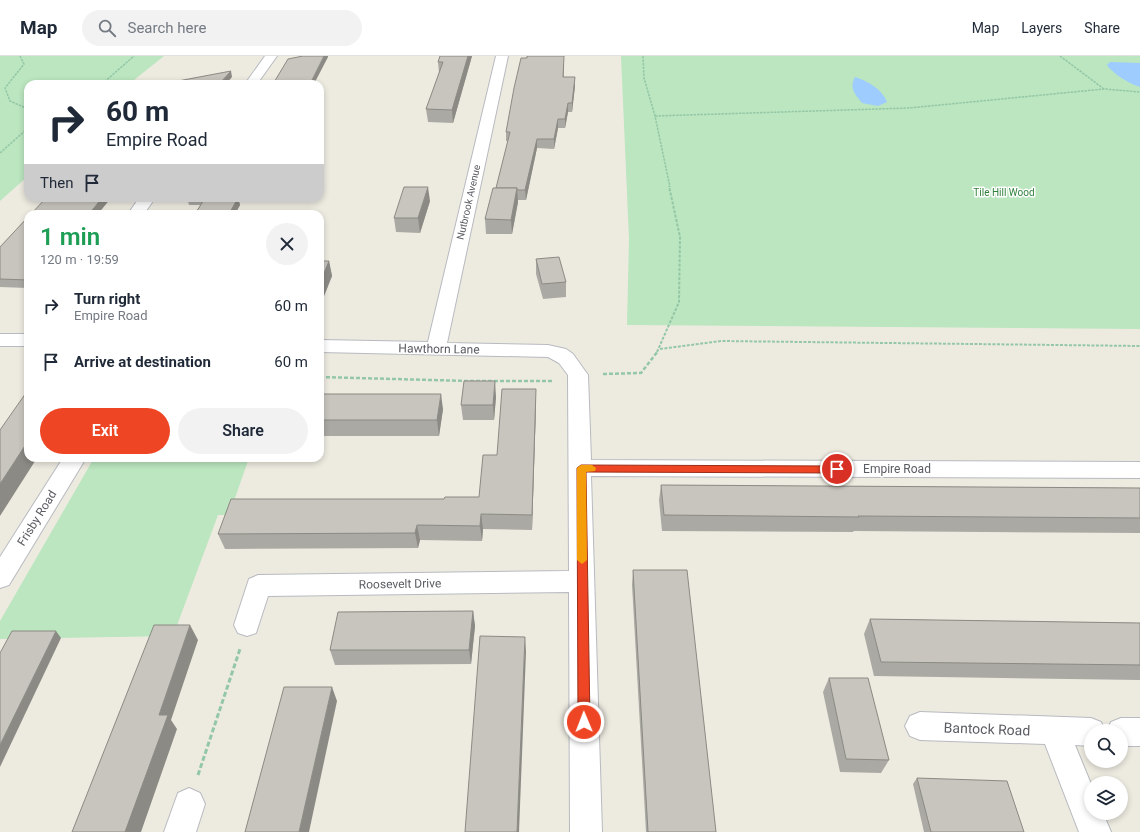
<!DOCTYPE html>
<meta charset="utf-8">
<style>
:root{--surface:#fff;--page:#f2f2f3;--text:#1f2937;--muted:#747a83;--line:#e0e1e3;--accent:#ee4525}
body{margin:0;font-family:Roboto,sans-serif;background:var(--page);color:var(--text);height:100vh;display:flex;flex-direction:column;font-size:15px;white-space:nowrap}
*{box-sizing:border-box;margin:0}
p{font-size:13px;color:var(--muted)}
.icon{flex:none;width:22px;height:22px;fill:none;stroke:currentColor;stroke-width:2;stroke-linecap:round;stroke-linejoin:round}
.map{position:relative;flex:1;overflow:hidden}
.details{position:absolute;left:24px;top:154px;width:300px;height:252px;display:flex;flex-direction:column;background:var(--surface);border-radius:12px;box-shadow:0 2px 6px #0003}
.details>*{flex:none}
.top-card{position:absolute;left:24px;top:24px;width:300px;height:122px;border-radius:12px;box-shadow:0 2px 6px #0003;background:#fff;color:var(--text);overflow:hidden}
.controls{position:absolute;left:1084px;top:668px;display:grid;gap:8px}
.controls a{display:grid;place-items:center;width:44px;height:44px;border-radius:50%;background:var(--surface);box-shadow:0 2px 6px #0003;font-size:20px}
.pin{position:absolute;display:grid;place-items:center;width:34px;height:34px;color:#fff;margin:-17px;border:2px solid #fff;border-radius:50%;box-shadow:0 1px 4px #0007}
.me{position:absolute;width:44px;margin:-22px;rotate:359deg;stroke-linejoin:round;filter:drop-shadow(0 0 3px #0008)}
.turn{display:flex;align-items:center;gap:14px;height:84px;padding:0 16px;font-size:18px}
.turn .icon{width:52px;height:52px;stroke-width:2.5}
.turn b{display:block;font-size:28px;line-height:34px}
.then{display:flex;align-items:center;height:38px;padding:0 16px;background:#0003;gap:8px;font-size:15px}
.round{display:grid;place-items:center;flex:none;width:42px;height:42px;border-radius:21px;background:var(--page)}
.head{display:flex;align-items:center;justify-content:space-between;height:68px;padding:0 16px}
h1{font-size:24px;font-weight:600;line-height:30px;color:#1e9e55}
.primary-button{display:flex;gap:8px;margin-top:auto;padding:8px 16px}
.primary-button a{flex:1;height:46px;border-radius:24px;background:var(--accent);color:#fff;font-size:16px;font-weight:600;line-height:46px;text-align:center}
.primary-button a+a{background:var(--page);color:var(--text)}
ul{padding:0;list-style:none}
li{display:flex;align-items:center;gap:12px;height:56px;padding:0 16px}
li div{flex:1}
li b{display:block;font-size:15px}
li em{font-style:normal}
header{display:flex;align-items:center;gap:24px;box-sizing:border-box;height:56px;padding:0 20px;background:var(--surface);border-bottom:1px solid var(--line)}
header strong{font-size:19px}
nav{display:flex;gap:22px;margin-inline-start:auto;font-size:14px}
.search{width:280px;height:36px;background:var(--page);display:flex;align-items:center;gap:10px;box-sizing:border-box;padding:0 14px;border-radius:22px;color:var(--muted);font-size:15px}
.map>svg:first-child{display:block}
.green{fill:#bbe6bf}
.water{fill:#9eccff}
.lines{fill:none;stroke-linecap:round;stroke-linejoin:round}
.street-casing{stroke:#b8bac0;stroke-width:2}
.path-far3{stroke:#94c7a7;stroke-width:1.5;stroke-dasharray:2.5 1;stroke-linecap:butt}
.path-far2{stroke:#94c7a7;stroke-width:2;stroke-dasharray:3 1.5;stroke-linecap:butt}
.path-far1{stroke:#94c7a7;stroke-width:2.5;stroke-dasharray:4 2;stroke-linecap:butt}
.path{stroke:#94c7a7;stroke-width:3;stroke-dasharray:5 2.5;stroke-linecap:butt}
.street{fill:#fff;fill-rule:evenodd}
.wall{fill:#aba9a3}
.shaded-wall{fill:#8b8a84}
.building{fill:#c7c5bd;stroke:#8b8a84}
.route{fill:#ee4525;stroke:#9b2d18}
.slow{fill:#f59e0b}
.labels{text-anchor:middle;stroke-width:3;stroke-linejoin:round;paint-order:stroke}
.far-park-label{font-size:10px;fill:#31813c;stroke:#fff}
.far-street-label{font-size:10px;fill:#595c62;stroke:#fff}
.street-label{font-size:12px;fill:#595c62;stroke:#fff}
.near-street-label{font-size:14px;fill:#595c62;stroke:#fff}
</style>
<header>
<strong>Map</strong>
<div class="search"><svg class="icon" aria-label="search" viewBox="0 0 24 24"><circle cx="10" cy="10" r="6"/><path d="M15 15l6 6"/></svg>Search here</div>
<nav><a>Map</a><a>Layers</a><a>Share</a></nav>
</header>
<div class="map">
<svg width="1140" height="776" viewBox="0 0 1140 776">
<rect width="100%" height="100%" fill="#edebe0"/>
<g class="green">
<path d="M0,0h164l-35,28h-101v92l-28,25z"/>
<path d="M621,0h519v273l-513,-4 2,-86z"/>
<path d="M94,402h155l-20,57h-11l-45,121 -173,3v-18z"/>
</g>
<g class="water">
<path d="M1110,6l30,1v24c-10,-3 -27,-13 -33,-22z"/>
<path d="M855,21c13,4 27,12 32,25l-9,4 -16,-3c-7,-9 -13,-15 -7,-26z"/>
</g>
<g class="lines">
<g class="street-casing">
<g id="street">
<path d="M265,0h12l-20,28h-12z"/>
<path d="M496,0h12l-61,287 101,2 18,4 7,5 15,21 3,85 549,2v16l-549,-2 11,356h-32l-1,-240 -301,4 -12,37 -9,3 -9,-3 -4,-8 15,-46 9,-4 311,-4 -1,-196 -9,-12 -11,-6 -228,-5v-12l108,2z"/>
<path d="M139,142h16l-11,16h-16z"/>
<rect x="0" y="278" width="28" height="12"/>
<path d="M63,402h23l-77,127 -9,3v-31z"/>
<path d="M920,656l171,6 10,4 4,9h-14v15l-16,-1 16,39v29h12l8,19h-32l-34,-88 -125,-4 -10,-4 -5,-10 5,-10z"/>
<path d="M1121,662h19v28h-19v-15h-14l4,-9z"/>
<path d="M189,732l11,5 5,11 -9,28h-32l14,-39z"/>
</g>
</g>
<g class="path-far3">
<path d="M20,0l4,8 -19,24 5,13 18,8"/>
<path d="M643,0l1,22 11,38 15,71"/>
<path d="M1060,0l44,33"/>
<path d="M102,28l32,-28"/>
<path d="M655,60l254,-8 195,-19 36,3"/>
<path d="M0,97l28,-25"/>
</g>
<g class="path-far2">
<path d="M660,293l61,-8 419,5"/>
<path d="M657,296l22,-50 1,-65 -11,-51"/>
</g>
<g class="path-far1">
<path d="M603,318l38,-1 17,-22"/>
<path d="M320,321l148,4h85"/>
</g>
<path class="path" d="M198,719l42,-126"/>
<use href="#street" class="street"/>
</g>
<g class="wall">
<path d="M440,0h32l-19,67 -25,-1 -2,-13 13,-36 -1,-11z"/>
<path d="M527,2l37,6v13l11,9 -3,26h-4l-3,16h-7l-4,21 -17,-1 -11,52h-8v2l-6,32h-26l-1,-15 11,-31 12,-47h-2v-9z"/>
<path d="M187,142h51l2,7 -5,9h-40l6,-9h-12z"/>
<path d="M430,145l-10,32 -24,-1 -2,-14z"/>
<path d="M28,161v71l-28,-1v-40z"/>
<path d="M536,203l30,23v15l-23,2 -7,-25z"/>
<path d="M320,205h9l3,15 -10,25h-2z"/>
<path d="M320,338l123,15 -4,27h-119z"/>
<path d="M496,341l-2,23h-31l-2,-15z"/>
<path d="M536,349l-4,125 -49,-1 -1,12 -62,-1 -2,8 -193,1 -7,-15 261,-37 18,-42z"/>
<path d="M661,429l479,3v45l-286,-2 -1,1 -191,-1 -3,-31z"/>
<path d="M633,514l83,262h-70l-14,-247z"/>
<path d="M473,555l2,15 -4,38 -136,1 -5,-15z"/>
<path d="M870,563l270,4v57l-266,-4 -10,-42z"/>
<path d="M829,622l60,82 -8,13 -41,-1 -17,-80z"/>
<path d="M917,722l107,54h-100l-11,-48z"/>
</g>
<g class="shaded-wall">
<path d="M324,0h4v1l-14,27h-4z"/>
<path d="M468,0h4l-19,67 -1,-13z"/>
<path d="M231,15l1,6 -6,7h-7z"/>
<path d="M575,21v9l-3,26v-9z"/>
<path d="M568,47v9l-3,16v-9z"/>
<path d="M558,63v9l-4,21v-10z"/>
<path d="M537,83v9l-11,52 -1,-10z"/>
<path d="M428,131l2,14 -10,32 -2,-15z"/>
<path d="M517,132l1,14 -6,32 -1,-14z"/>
<path d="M102,142h9l-13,16h-9z"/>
<path d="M232,142h6l2,7 -5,9h-6z"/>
<path d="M329,205l3,15 -10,25 -2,-9v-9z"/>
<path d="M495,325l1,16 -2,23 -1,-15z"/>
<path d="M536,333v16l-4,125v-15z"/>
<path d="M441,338l2,15 -4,27 -2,-16z"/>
<path d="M28,385v17h9l-37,58v-32z"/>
<path d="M481,458l2,15 -1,12 -2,-15z"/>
<path d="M417,469l3,15 -2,8 -3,-15z"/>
<path d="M473,555l2,15 -4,38 -2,-14z"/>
<path d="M190,569l8,15 -27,80 6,9 -36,103h-16l34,-117z"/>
<path d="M56,575l5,7 -61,129v-22z"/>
<path d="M525,581l1,15 -7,180h-2z"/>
<path d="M332,631l5,14 -28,131h-10z"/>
</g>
<g class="building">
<path d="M303,0h21l-14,28h-37l15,-25z"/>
<path d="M440,0h28l-16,54 -26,-1 17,-47h-5z"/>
<path d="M527,0h37l-1,21h12l-3,26h-4l-3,16h-7l-4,20h-17l-12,51h-8v-2h-21l14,-56h-4l8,-44 7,-30h6z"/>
<path d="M231,15l-12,13h-43l2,-3z"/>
<path d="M404,131h24l-10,31h-24z"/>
<path d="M493,132h24l-6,32 -26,-1z"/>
<path d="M46,142h56l-13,16h-58z"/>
<path d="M205,142h33l-9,16h-34z"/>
<path d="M28,161v63l-28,-1v-32z"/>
<path d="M559,201l7,25 -24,2 -6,-25z"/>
<path d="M320,205h9l-9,22z"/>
<path d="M464,325h31l-2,24h-32z"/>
<path d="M502,333h34l-4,126 -51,-1 -1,12 -63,-1 -2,8 -197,1 13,-35h213l1,-2h34l4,-42h14z"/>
<path d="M28,334v51l-28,43v-54z"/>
<path d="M320,338h121l-4,26h-117z"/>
<path d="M661,429l479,3v30l-282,-2 1,1 -195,-2z"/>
<path d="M633,514h54l29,262h-68z"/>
<path d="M473,555l-4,39h-139l8,-38z"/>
<path d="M870,563l270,4v42l-259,-3z"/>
<path d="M154,569h36l-31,90h9l-43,117h-53z"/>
<path d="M12,575h44l-56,114v-92z"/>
<path d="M480,580l45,1 -8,195h-52z"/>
<path d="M829,622h39l21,82 -43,-1z"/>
<path d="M284,631h48l-33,145h-54z"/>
<path d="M917,722l90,3 17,51h-93z"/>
</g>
<path class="route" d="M581,409l256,1 4,3 -4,4 -251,-1 4,250 -2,4 -4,2 -4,-2 -2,-4 -1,-254z"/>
<path class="slow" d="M581,409h11l4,3 -1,3 -9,1 1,88 -5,4 -5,-4v-92z"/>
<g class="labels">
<g class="far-park-label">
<text x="1004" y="140">Tile Hill Wood</text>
</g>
<g class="far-street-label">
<text transform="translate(468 146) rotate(-77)" y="4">Nutbrook Avenue</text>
</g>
<g class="street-label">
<text transform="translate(439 293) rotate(1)" y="4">Hawthorn Lane</text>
<text x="897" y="417">Empire Road</text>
<text transform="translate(37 462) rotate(-58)" y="4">Frisby Road</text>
<text transform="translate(400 528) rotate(-1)" y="4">Roosevelt Drive</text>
</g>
<g class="near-street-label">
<text transform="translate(987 673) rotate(2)" y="5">Bantock Road</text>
</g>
</g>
</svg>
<div class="controls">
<a><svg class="icon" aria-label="search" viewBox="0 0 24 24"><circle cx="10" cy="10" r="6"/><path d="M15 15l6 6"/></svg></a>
<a><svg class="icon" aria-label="layers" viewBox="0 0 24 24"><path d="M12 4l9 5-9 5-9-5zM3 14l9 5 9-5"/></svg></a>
</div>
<div class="pin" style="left:837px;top:413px;background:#d93025"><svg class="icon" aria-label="arrive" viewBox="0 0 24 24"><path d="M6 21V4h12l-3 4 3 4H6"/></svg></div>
<svg class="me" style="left:584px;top:666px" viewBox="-20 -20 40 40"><circle r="17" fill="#ee4525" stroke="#fff" stroke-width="3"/><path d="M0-11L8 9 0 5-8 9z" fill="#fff"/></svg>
<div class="top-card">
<div class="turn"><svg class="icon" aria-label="right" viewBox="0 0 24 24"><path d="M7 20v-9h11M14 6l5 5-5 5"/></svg><div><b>60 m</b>Empire Road</div></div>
<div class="then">Then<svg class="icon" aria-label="arrive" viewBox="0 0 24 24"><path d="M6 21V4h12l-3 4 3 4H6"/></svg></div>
</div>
<section class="details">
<div class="head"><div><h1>1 min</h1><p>120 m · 19:59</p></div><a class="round"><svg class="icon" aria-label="close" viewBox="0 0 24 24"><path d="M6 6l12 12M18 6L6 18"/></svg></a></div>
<ul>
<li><svg class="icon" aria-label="right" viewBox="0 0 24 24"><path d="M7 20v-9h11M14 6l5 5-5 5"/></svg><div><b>Turn right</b><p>Empire Road</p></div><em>60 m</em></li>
<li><svg class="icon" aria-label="arrive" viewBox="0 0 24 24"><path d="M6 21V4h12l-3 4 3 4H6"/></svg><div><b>Arrive at destination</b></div><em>60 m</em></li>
</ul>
<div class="primary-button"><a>Exit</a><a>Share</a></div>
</section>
</div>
